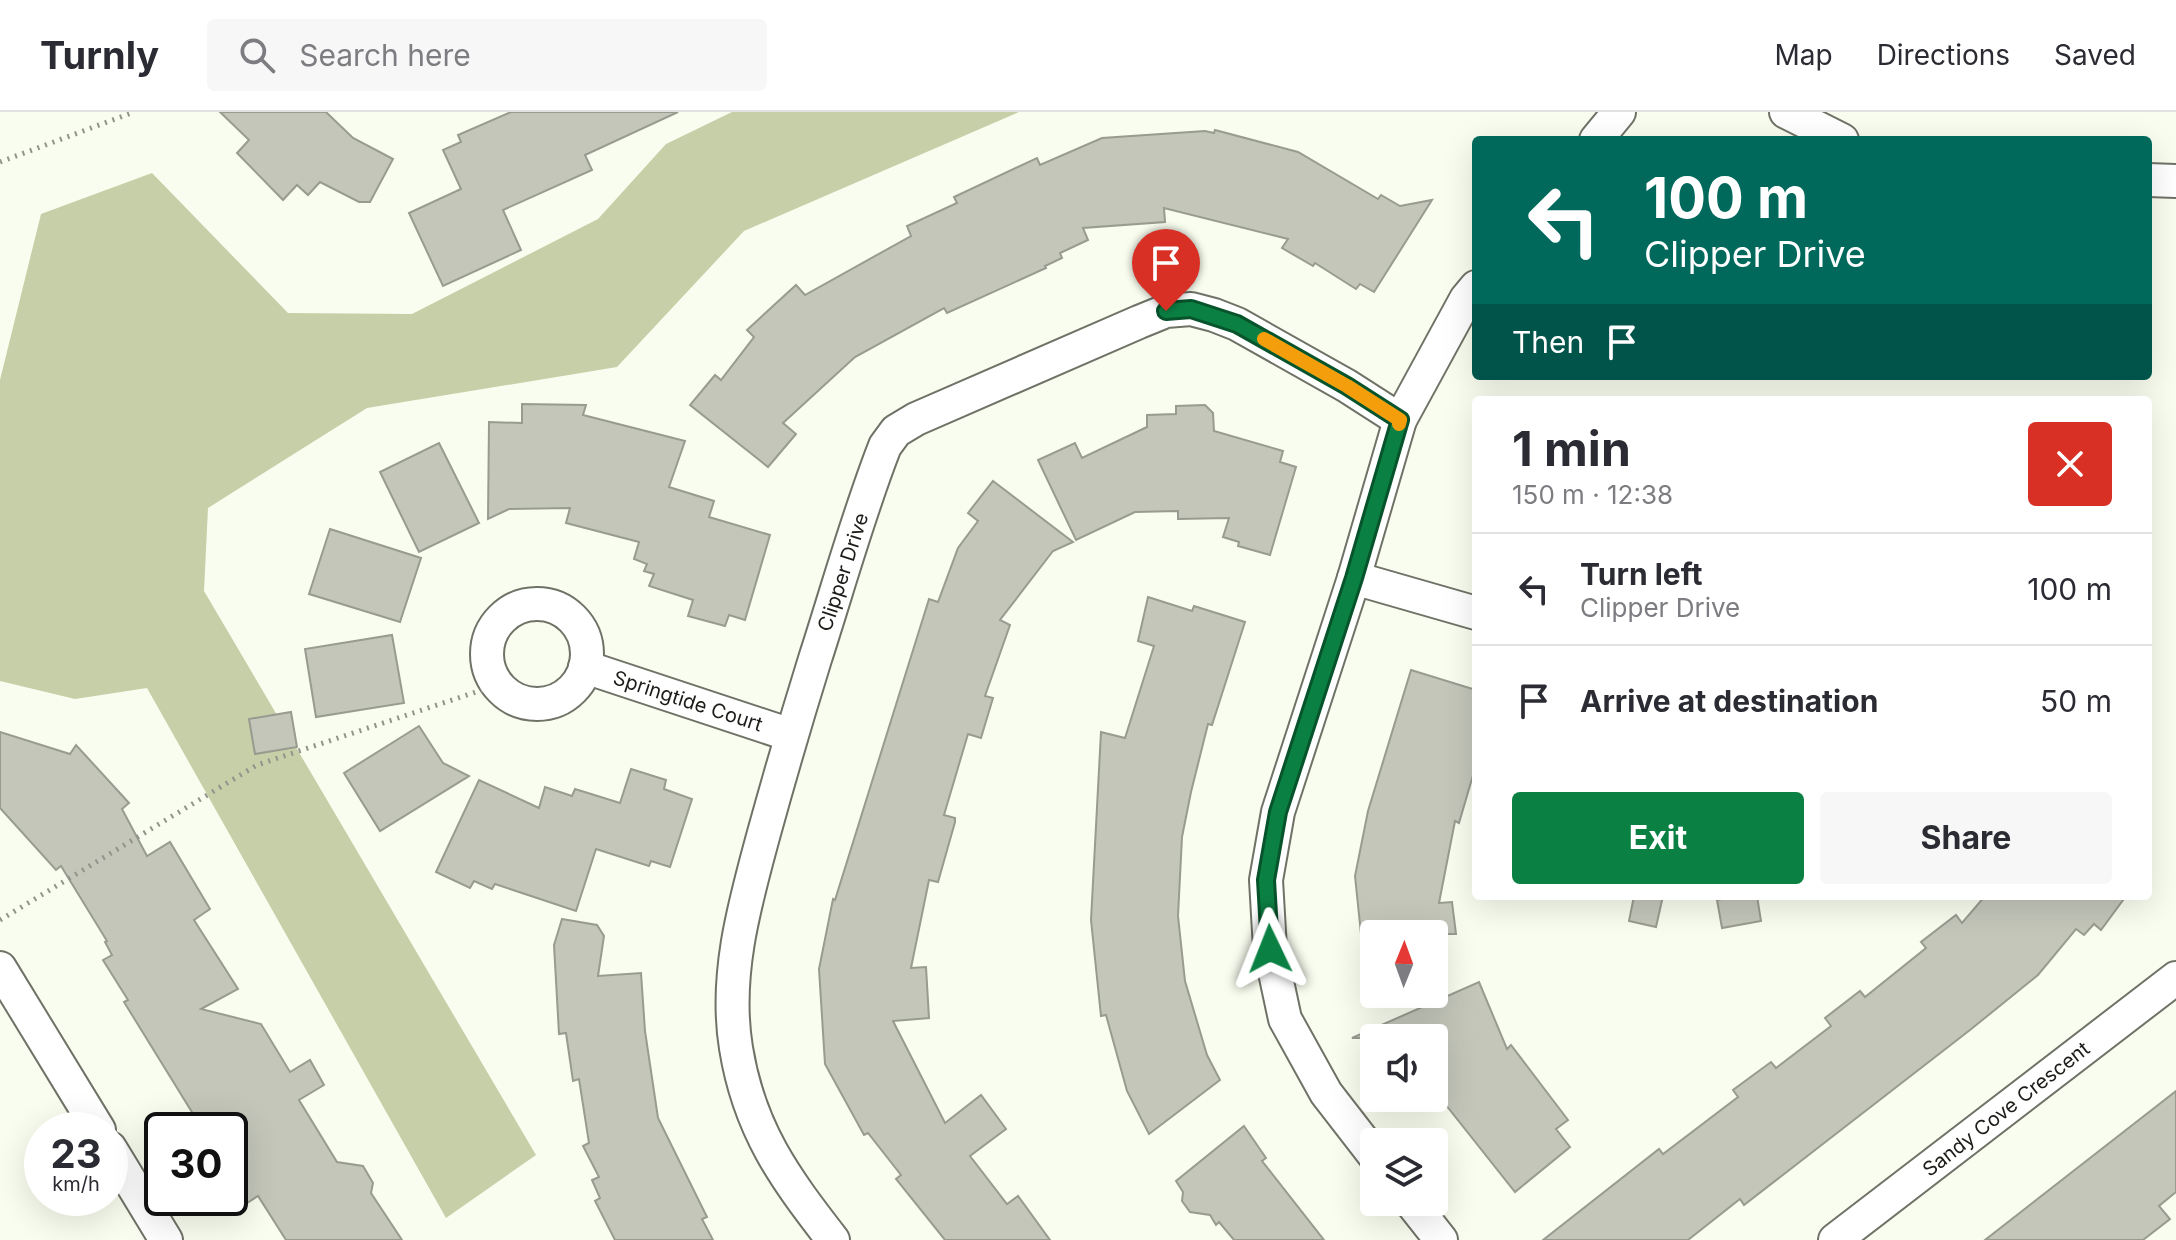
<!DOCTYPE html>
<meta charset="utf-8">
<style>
:root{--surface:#fff;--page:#f7f7f7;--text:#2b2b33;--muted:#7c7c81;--line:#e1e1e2;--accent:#0b8043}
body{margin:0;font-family:Inter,sans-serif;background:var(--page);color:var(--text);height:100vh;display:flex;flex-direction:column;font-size:30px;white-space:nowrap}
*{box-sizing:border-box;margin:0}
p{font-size:26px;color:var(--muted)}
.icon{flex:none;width:44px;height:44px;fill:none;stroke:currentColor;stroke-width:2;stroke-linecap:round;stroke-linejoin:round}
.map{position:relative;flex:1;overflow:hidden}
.drawer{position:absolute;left:1472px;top:284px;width:680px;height:504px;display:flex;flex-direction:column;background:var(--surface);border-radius:8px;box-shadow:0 8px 32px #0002}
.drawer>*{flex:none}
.top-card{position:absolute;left:1472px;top:24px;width:680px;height:244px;border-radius:8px;box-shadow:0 8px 32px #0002;background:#00695c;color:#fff;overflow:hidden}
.needle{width:52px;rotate:1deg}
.buttons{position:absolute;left:1360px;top:808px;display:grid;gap:16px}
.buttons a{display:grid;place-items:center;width:88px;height:88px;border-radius:8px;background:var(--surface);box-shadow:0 8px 32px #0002;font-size:40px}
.speed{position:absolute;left:24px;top:1000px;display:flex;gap:16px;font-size:40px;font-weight:700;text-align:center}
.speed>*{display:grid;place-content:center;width:104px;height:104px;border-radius:50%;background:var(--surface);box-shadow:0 8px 32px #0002;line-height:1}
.speed small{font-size:20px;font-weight:400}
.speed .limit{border:4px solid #111;border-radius:12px;background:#fff;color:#111}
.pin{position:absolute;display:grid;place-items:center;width:68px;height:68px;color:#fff;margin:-82px -34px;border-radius:50% 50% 50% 0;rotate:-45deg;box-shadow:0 0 8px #0007}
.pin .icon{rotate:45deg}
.me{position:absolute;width:88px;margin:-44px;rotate:358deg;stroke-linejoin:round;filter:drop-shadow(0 0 6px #0008)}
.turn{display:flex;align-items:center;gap:28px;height:168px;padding:0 40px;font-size:36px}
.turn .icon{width:104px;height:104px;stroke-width:2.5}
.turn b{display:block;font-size:56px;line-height:68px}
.then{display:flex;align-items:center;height:76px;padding:0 40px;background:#0003;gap:16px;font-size:30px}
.round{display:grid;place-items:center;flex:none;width:84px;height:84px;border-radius:8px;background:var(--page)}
.overview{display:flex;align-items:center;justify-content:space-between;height:136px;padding:0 40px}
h1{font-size:48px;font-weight:700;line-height:60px}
.button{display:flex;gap:16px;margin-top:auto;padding:16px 40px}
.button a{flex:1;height:92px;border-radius:8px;background:var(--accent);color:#fff;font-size:32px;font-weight:700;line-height:92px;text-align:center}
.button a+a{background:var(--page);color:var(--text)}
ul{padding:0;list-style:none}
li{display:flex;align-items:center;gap:24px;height:112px;padding:0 40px;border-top:2px solid var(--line)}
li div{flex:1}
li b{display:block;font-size:30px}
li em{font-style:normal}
header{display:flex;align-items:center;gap:48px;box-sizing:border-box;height:112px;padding:0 40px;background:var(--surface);border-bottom:2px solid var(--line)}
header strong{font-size:38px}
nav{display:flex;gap:44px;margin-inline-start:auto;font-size:28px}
.search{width:560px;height:72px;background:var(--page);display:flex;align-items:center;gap:20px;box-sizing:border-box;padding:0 28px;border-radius:8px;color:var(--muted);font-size:30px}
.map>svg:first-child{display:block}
.green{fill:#c6cfa7}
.building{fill:#c3c6b9;stroke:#989b8f;stroke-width:2}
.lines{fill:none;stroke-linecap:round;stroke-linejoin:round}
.minor-casing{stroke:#6f7266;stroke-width:36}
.path{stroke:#91948a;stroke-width:5;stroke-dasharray:2 6;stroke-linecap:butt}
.minor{stroke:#fff;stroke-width:32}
.route-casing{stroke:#07532c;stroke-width:20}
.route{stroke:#0b8043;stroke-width:14}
.slow{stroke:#f59e0b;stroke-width:14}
.labels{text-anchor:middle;stroke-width:8;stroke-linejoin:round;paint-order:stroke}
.street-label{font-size:20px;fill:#1c1d18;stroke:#fff}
</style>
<header>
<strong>Turnly</strong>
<div class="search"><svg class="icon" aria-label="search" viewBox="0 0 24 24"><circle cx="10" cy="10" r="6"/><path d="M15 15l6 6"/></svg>Search here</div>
<nav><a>Map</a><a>Directions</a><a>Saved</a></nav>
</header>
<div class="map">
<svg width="2176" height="1128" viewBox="0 0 2176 1128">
<rect width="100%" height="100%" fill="#f9fdef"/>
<path class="green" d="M732,0h287l-275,119 -127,136 -250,41 -159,100 -4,83 332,564 -90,63 -299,-530 -72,11 -75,-18v-301l41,-166 111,-41 136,140 124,1 186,-95 68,-75z"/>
<g class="building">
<path d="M220,0h106l27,26 40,21 -23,43h-11l-39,-20 -12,13 -11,-10 -14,15 -46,-47 12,-13z"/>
<path d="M511,0h167l-93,43 7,15 -89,40 18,40 -78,36 -34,-73 52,-24 -18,-39 18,-8 -3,-7z"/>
<path d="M1215,18l83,22 80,47 3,-4 19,11 32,-6 -58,92 -14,-8 -4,5 -41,-26 -2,3 -31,-18 6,-9 -124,-31 1,14 -82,6 5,12 -28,13 2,5 -17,8 1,2 -99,45 -3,-5 -89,49 -72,66 13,11 -28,33 -78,-62 25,-30 6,5 33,-43 -7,-7 49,-45 9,10 106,-59 -4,-10 50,-23 -3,-6 83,-39 3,7 62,-27 103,-7 9,2z"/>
<path d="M522,292l64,1 -3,10 102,26 -16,46 45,14 -5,16 61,18 -25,85 -16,-5 -4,11 -37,-10 5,-16 -44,-14 5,-12 -10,-3 3,-7 -13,-5 5,-17 -73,-19 4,-15 -61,1 -21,10 1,-97 33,1z"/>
<path d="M1205,293l8,8 1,18 69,20 -3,11 16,5 -26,88 -32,-9 1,-4 -16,-5 6,-19 -51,1v-8l-43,1 -59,28 -38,-80 37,-17 7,15 65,-31v-12l29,-1v-8z"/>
<path d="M439,331l40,80 -60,29 -39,-80z"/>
<path d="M993,369l80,61 -20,9 -53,69 10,5 -25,71 8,2 -12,40 -13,-4 -24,81 11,3v4l-17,60 -9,-2 -18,88 15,-1 3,51 -36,3 52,102 36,-28 25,34 -36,27 37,48 11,-8 32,44h-105l-49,-61 5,-4 -33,-42 -4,2 -39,-71 -6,-95 14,-70 2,1 94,-301 9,3 20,-54 20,-27 -10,-8z"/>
<path d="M330,417l91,29 -21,64 -91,-28z"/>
<path d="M1148,485l44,14 2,-5 51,16 -33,103 -4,-1 -17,68 -9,45 -4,79 7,65 22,74 13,25 -71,54 -22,-43 -21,-76 -5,1 -10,-96 10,-188 24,6 29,-92 -16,-5z"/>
<path d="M392,523l12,68 -88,14 -11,-68z"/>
<path d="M1411,558l65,20v75l-17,58 -4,-2 -16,82 13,-1 4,32h-95l-6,-58 13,-65z"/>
<path d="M291,600l6,35 -42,7 -6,-35z"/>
<path d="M419,614l24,37 26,13 -89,55 -36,-58z"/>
<path d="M0,620l70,22 6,-9 53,58 -7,6 25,47 23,-14 40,67 -16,11 44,69 -37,20 60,15 29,48 20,-12 14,25 -25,15 38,62 26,4 10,17 -2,10 31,47h-116l-28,-44 -11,7 -17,-28v-45h-27l-79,-128 4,-2 -25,-40 9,-5 -7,-13 2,-1 -46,-75 -5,4 -56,-62z"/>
<path d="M631,657l35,11 -2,9 28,10 -22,68 -19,-6 -2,5 -53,-17 -20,62 -81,-27 -3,5 -18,-8 -4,7 -34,-16 43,-92 60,28 6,-21 27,9 3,-7 45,14z"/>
<path d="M1634,784h29l-7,31 -27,-6z"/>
<path d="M1736,784h21l4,25 -39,7 -5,-28z"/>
<path d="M1985,784h141l-25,34 -7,-6 -10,11 -8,-6 -38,46 -68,55 -226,175 -4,-6 -52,41h-145l116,-91 4,5 75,-57 -5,-7 38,-28 5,6 55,-42 -6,-8 35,-27 5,6 61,-49 -5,-6 35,-27 6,8z"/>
<path d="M562,807l35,6 7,11 -6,40 43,-3 4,58 13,87 49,99 -5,2 11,21h-98l-20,-39 5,-3 -8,-18 7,-3 -16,-31 6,-3 -10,-64 -6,2 -7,-48 -7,1 -5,-89z"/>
<path d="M1479,870l28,67 4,-4 57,75 -12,9 14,18 -55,45 -81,-102v-52h-82z"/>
<path d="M2176,979v101l-17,14 11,13 -27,21h-158z"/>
<path d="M1244,1014l22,32 -4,3 62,79h-90l-15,-18 -3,3 -6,-10 -20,-3 -8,-11 1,-9 -7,-11z"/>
</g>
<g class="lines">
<g class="minor-casing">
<g id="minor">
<path d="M1786,0l56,28"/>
<path d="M1596,28l23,-28"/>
<path d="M2148,68l28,1"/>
<path d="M1354,466l122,35"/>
<circle cx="537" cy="542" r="50"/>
<path d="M585,555l206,68"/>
<path d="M0,856l99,162"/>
<path d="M110,1036l56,92"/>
<path d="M1374,1043l-48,-62 -41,-74 -15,-70 -4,-69 12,-68 76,-234 46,-158 66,-121 10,-12"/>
<path d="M1411,1090l30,38"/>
<path d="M833,1128c-49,-63 -84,-111 -97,-192 -12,-73 9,-145 28,-215 16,-58 33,-116 51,-174 23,-71 43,-144 70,-213l11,-15 20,-12 223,-97 27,-11 25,-2 23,6 23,9 110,62 53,34"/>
<path d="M1835,1128l341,-262"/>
</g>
</g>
<g class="path">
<path d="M0,50l134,-50"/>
<path d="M0,808l257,-155 240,-80"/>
</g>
<use href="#minor" class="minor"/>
</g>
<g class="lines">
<g class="route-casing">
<path id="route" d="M1166,199l25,-2 46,15 110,62 53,34 -46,158 -76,234 -12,68 4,69"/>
</g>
<use href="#route" class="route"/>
<path class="slow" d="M1264,227l83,47 53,34 -1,4"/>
</g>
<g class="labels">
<g class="street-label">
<text transform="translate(843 460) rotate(-72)" y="7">Clipper Drive</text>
<text transform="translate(688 589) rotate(18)" y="7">Springtide Court</text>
<text transform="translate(2006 997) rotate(-38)" y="7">Sandy Cove Crescent</text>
</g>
</g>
</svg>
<div class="buttons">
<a><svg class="needle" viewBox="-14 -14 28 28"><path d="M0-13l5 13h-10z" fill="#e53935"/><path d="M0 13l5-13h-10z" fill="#7c7c81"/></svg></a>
<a><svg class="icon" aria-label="sound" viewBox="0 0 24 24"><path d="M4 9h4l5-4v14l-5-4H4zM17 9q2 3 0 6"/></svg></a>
<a><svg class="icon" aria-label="layers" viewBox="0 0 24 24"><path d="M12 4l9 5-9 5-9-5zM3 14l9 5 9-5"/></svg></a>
</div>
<div class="speed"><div>23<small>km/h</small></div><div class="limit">30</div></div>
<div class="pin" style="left:1166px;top:199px;background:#d93025"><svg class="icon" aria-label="arrive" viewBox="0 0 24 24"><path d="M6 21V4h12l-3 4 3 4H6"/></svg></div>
<svg class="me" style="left:1270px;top:837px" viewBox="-20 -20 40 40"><path d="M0-17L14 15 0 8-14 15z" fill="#0b8043" stroke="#fff" stroke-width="4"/></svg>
<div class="top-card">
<div class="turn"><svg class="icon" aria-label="left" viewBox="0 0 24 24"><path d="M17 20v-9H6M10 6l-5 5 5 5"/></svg><div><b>100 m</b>Clipper Drive</div></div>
<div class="then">Then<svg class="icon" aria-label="arrive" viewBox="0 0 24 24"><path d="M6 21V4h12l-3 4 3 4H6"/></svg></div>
</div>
<section class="drawer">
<div class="overview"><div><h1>1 min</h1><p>150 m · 12:38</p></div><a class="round" style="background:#d93025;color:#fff"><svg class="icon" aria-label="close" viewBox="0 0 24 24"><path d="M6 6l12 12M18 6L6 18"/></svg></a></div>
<ul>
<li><svg class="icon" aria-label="left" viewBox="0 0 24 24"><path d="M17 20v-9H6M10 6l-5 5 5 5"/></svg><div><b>Turn left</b><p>Clipper Drive</p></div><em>100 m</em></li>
<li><svg class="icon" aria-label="arrive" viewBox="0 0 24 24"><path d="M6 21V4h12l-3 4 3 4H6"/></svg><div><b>Arrive at destination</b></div><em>50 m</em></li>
</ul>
<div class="button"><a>Exit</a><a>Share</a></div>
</section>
</div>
